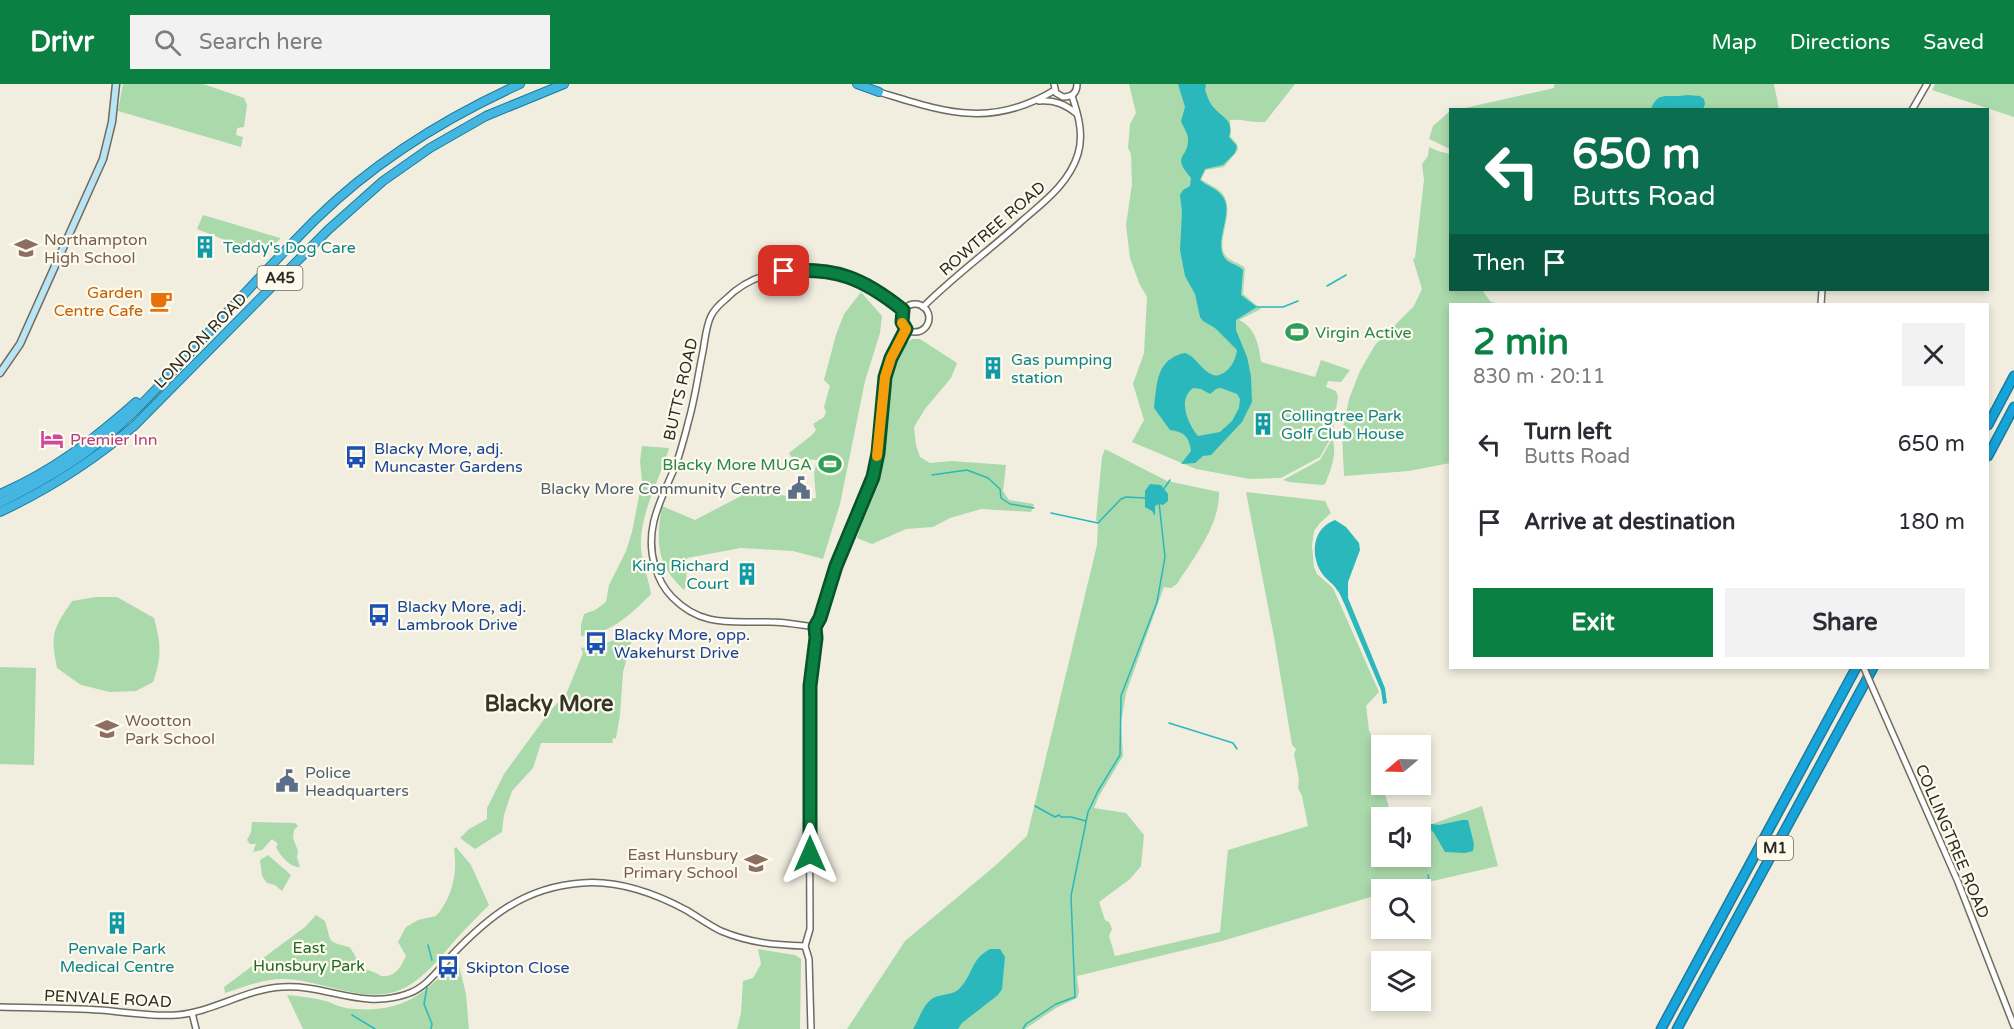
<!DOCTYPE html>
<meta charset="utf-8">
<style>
:root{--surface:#fff;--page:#f2f2f3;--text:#2b2b33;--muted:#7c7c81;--accent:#0b8043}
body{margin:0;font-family:"Varela Round",sans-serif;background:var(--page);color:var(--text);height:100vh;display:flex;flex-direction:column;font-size:22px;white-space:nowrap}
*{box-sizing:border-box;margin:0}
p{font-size:20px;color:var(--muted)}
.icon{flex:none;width:33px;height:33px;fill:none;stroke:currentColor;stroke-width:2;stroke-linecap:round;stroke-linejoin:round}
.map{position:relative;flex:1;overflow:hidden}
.sheet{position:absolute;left:1449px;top:219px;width:540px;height:366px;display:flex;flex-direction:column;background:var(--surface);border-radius:0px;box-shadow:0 3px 9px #0003}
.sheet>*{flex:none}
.banner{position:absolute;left:1449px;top:24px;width:540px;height:183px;border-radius:0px;box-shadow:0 3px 9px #0003;background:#0b6e4f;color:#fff;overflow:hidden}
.needle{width:39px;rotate:251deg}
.fabs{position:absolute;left:1371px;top:651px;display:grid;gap:12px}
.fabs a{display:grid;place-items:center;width:60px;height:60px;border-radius:0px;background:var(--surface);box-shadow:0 3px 9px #0003;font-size:30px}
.pin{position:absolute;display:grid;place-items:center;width:51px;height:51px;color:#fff;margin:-26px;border-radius:12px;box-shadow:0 3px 9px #0006}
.me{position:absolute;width:66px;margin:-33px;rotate:0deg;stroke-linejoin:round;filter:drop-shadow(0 0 4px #0008)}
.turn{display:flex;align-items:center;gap:21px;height:126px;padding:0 24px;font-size:27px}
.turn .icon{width:78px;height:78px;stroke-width:2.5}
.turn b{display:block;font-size:42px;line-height:51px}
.then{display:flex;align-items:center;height:57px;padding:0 24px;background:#0003;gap:12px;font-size:22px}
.round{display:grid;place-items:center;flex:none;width:63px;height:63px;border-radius:0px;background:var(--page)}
.summary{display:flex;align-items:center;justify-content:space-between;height:102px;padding:0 24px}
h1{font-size:36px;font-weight:700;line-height:45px;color:var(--accent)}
.button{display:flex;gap:12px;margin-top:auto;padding:12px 24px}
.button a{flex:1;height:69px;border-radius:0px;background:var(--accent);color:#fff;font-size:24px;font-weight:700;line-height:69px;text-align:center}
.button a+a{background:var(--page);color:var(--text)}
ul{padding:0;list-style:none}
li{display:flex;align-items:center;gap:18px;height:78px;padding:0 24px}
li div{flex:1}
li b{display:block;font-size:22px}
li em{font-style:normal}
header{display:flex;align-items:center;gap:36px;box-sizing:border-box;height:84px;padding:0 30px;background:var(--accent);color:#fff}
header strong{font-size:28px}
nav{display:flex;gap:33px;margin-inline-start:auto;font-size:21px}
.search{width:420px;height:54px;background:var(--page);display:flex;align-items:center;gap:15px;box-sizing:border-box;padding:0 21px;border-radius:0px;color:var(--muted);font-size:22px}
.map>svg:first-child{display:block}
.green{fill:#aad9ab}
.water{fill:#2ab8bd;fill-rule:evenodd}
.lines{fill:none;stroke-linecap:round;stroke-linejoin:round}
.stream{stroke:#2ab8bd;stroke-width:1.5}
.tertiary-casing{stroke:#6e6b5f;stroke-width:8}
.secondary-casing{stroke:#6e6b5f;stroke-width:9}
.trunk-casing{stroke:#1e7a9c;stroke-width:10}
.motorway-casing{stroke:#1e7a9c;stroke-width:11}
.tertiary{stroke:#fff;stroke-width:5}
.secondary{stroke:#b9e4f4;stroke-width:6}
.trunk{stroke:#44b6e2;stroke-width:8}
.motorway{stroke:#16a4db;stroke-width:8}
.tertiary-bridge-casing{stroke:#6e6b5f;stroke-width:8;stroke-linecap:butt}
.tertiary-bridge{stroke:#fff;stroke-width:5}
.route-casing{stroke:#07532c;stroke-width:15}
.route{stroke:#0b8043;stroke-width:10}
.slow{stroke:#f59e0b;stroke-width:10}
.labels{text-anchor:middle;stroke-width:4.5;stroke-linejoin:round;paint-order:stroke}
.shield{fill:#fefbed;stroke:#6b6962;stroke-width:1.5}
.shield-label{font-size:15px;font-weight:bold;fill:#2c2b26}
.street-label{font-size:16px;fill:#2c2b26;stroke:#fefbed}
.education-label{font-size:16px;fill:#785e54;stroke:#fefbed;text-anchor:start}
.culture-label{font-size:16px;fill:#0d838f;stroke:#fefbed;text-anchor:start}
.food-label{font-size:16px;fill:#c56008;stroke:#fefbed;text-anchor:end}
.leisure-label{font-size:16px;fill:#27864d;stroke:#fefbed;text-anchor:start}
.hotel-label{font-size:16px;fill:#b23c85;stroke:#fefbed;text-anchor:start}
.transit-label{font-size:16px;fill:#164399;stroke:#fefbed;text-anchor:start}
.service-label{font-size:16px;fill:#4e5e75;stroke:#fefbed;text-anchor:end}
.park-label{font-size:16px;fill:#23662a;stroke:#fefbed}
.district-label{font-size:22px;font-weight:bold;fill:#363429;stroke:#fefbed}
</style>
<header>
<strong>Drivr</strong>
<div class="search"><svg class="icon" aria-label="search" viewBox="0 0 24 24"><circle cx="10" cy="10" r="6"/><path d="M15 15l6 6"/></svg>Search here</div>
<nav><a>Map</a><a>Directions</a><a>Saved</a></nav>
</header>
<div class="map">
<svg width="2014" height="945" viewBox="0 0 2014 945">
<rect width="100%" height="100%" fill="#f1eee0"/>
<g class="green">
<path d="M123,0h80l41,14 3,7 -3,22 -7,1 -1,7 7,2 -2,10 -123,-36z"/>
<path d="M1129,0h166l-30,38c-13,1 -23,-3 -35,-2l1,13 -1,3 7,8 1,6 -14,17 -18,3 -5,9c6,5 14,7 20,13 17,18 -6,47 4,63 5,7 14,7 20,13l-2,26 18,15 -22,11c17,8 20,26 22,42l54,15 6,-17 29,10 -9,12 -13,-1 -2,6 10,4 2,6 -6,39 -12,21 -39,21 -31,1 -54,-10 -64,-27 12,-22 -11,-36 11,-31 3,-56 -8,-14 -9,-25 -4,-33 6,-41 -1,-30 -3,-6 2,-24 6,-11z"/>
<path d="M1556,0h218l5,25 -323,1 98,-22v-3z"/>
<path d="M1935,0h79v33l-82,-27z"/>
<path d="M1450,27v38l-21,-10 4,-13z"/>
<path d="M1429,63l9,4 12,3v136h32l8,11 7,3h-47v159l-41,8 -65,5 -2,-43 7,-34 11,-28 15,-26 39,-39 8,-17 -9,-30 2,-1 9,-78 -2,-16 6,-8z"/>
<path d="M203,131l77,23v1l-16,16 -67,-26z"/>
<path d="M861,208l21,24 -2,17 -15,48 -25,123 -17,55 -30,-8 -52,-3 -54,10 -1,28 -2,4c-28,-26 -28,-48 -22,-84l33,14 46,-24 1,-9 60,12 14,-1 -2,-24 3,-14 -25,-2 -3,-5 23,-18 4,-5 -3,-6 11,-7 2,-5 -2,-5 6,-21 -6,-6 12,-45 8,-21z"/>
<path d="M912,255h8l37,24 -6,15 -26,31 -11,18 2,18 4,12 10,6 22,-2 54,4 -3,26 6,9 25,4 -3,8 -50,-3 -31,9 -17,9 -27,2 -34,15 -15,-6 20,-65 9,-74 7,-36 12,-19z"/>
<path d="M1332,355c6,12 -1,32 -7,45l-3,1 -33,-3 -6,-2 37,-20z"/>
<path d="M642,362l27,2c-9,32 -30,66 -28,100 1,16 8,31 10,46 -21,21 -39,39 -70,42v-11l3,-11 11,-4 11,-8 3,-17 17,-34 6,-19 10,-51 -2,-20z"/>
<path d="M1105,365l62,32 52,11c1,33 -25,65 -42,92l-6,4 -7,-1 -38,106 -5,30 2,33 -24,40 -5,12 32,5 18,22 -3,31 -11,13 -31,23 6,18 4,2 3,7 -3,7 6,20 105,-24 8,-82 80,-24 -6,-30 -4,-8 1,-9 -5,-25 2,-5 -4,-4 -18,-108 -28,-145 79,9 6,12 -11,10 -6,8 -2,15 2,21 3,7 16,14 46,104 -13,14 3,24 6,13 3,22 4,19 6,20 1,10 7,-2 6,5 -20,1v38h38l1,-28 61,-22 16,60 -100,23 -16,1 -1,4 -159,47 -145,35 2,16 -2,6 -21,10 -31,21h-178l58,-88 91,-76 31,-29 70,-291 1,-22 -2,-3 6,-63z"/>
<path d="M96,513h21l37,21c7,26 8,39 -1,64l-17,9 -26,1 -29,-7 -24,-17c-7,-34 -4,-39 15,-67z"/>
<path d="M629,550l3,6 -9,32 -3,43 -4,23 -4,1 1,4h-72l-8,25 -21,23 -8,24 -2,17 -27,17 -15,-11 9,-9 18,-10v-11l17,-34 46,-63 17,-19 16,-39 -2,-5 25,-5z"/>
<path d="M0,583l36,1 -2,97 -34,-1z"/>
<path d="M252,738l43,1 3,3 -4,4 -1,8 5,13 -1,7 3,9c-9,1 -20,-11 -24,-20l2,-3 -6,-5 -10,11 -9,2 3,-8h-6l-3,-4 4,-8z"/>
<path d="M456,763l15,18 18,40c-11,11 -22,22 -32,33 -15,17 -29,36 -49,48 -39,23 -84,-7 -125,-7 -20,0 -39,8 -58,14l-1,-6 81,-60 11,-12 9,6c7,21 0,20 24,26 6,6 8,15 14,20 6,5 12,4 18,9 15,1 19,-8 25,-20l-8,-14 8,-15 12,-7 18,-4c16,-18 22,-43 18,-67z"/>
<path d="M268,771l23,20 -9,16 -7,-6 -8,-2 -5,-7 -2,-16z"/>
<path d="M758,865l37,6 6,4 -1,70h-63l4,-16 2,-32 10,-3 8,-14z"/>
<path d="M457,873l9,37 3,35h-166l-16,-34c14,1 28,3 42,7 5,2 11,5 17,6 53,7 80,-12 111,-51z"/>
</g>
<g class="water">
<path d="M1178,0h28l-1,6c2,6 5,14 9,18 9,10 20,12 15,29l8,9 -2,7 -12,12 -18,4 -5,11c7,6 17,8 23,17 11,16 -9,43 1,60 4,7 14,7 19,13l-2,25 16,12 -21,13v10l11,27 4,19 1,26 -10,20 -31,33 -8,1 -8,7 -14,1 10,-13c-2,-15 -7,-19 -21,-21l-16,-22c3,-25 2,-49 31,-55 14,4 23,32 40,19 7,-5 11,-14 12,-22l-22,-22 -12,-7 -3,-4 -5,-23 -10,-18 -5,-26 2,-38 -2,-17 3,-5 7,-4 1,-8c-21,-24 -2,-19 -3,-39 0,-6 -5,-12 -7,-18l4,-14zM1193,304l8,1 9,5 6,-5 5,-1 16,6 3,5 -1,9 -7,13 -12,11 -22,4c-10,-12 -21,-36 -5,-48z"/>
<path d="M1687,11l13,1 4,3 1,5 -2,5h-52c7,-20 19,-10 36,-14z"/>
<path d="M1150,400l11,1 7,9v7l-5,4 -4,-1 -4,2v10l-3,-5 -7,-4v-16z"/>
<path d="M1335,436l11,7 13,16 1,7 -12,32v16l37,90 2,15 -4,1 -2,-14 -37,-87c-2,-4 -4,-10 -7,-13 -4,-7 -11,-10 -16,-18 -11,-19 -8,-44 14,-52z"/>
<path d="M1462,736h6l6,24 -1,7 -8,2 -20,-1 -11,-19 -9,-10 14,2z"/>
<path d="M990,865h10l5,8 -3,32 -4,6 -36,28 -4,6h-45c6,-9 10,-25 20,-31 8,-4 20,-3 26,-9 15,-15 10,-28 31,-40z"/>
</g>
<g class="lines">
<g class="stream">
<path d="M1327,202l19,-11"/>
<path d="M1257,223h26l15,-6"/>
<path d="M932,391l35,-5 21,8 12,11 1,9 9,6 24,4"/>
<path d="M1163,406l7,-10"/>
<path d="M1051,429l47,10 23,-24 5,-2 19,1"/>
<path d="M1169,639l64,20 4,6"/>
<path d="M1035,722l20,11 4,-2 2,2h10l15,4"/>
<path d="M1428,791l2,10"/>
<path d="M428,861l4,15"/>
<path d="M427,903l-3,17 8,20 -1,5"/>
<path d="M352,931l23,14"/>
<path d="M1023,945l3,-5 30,-20 19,-7 -4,-101 17,-84 10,-21 22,-36 1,-59 36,-94 8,-45 -6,-55"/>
</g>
<g class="tertiary-casing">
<g id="tertiary">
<path d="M1054,0l2,9 7,4c9,0 14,-4 14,-13"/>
<path d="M879,8c66,20 111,37 176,-2"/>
<path d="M1039,17c16,-1 26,3 38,13"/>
<path d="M1912,26l15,-26"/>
<path d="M1821,220l1,-14"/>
<circle cx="915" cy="234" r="14"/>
<path d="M923,223c31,-31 68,-58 100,-87 22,-19 46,-37 55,-66 6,-20 0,-40 -6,-58"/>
<path d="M815,543c-15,-2 -30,-5 -45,-5 -38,-1 -68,6 -98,-25 -8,-8 -14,-20 -17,-31 -12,-39 8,-69 22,-104 4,-13 8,-26 11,-39 7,-24 10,-48 15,-72 2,-11 3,-25 8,-35 3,-6 10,-13 15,-17 34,-35 94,-36 136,-17 15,7 29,18 41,29"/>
<path d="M1874,607l84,191 56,144"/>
<path d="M0,923c33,1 67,1 100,3 25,2 52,7 77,5 36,-3 69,-26 105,-28 44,-3 80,23 125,7 19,-6 31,-24 44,-38 38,-40 74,-69 131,-73 37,-3 72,10 104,27 12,7 23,15 35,21 29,12 54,14 84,15"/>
<path d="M192,929l4,16"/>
<path d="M811,945l-2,-70 -4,-13 5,-17 -1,-212 1,-32 6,-47 -1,-11 5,-9 16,-52 37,-89 5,-24 7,-76 6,-19 15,-29"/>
</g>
</g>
<g class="secondary-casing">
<path id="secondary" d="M0,289l20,-29 83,-185 9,-37 4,-38"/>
</g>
<g class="trunk-casing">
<g id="trunk">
<path d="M857,0l22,8"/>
<path d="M0,410c53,-23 93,-54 136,-92"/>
<path d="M0,419c34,-17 67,-35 97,-59 34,-26 62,-58 91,-89 42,-46 84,-92 128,-136 59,-58 129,-101 204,-135"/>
<path d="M0,428c49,-23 93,-51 134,-86l194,-196 55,-49 47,-33 56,-32 78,-32"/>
</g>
</g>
<g class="motorway-casing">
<g id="motorway">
<path d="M1988,341l26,-49"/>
<path d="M1988,372l26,-49"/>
<path d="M1661,945l195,-361"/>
<path d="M1677,945l196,-361"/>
</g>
</g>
<use href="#tertiary" class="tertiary"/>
<use href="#secondary" class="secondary"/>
<use href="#trunk" class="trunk"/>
<use href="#motorway" class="motorway"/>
<g class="tertiary-bridge-casing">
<path id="tertiary-bridge" d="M1864,584l10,23"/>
</g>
<use href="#tertiary-bridge" class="tertiary-bridge"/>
</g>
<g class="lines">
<g class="route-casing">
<path id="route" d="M784,187c52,-4 79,7 119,39l-1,12 4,7 -15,29 -6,19 -7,76 -5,24 -37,89 -16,52 -5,9 1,11 -6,48v168"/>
</g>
<use href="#route" class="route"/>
<path class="slow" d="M877,372l8,-79 6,-19 15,-29 -4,-6"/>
</g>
<defs>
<g id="building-bare" transform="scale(1.8)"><path d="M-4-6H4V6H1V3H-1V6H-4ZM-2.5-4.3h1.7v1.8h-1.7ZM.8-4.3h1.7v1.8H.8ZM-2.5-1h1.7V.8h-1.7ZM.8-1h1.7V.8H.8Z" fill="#0f9aa8" stroke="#fefbed" stroke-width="2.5" paint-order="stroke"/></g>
<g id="school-bare" transform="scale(1.8)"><path d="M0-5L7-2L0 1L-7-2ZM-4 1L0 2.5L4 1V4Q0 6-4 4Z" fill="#8d6e63" stroke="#fefbed" stroke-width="2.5" paint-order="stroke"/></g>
<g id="cafe-bare" transform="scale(1.8)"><path d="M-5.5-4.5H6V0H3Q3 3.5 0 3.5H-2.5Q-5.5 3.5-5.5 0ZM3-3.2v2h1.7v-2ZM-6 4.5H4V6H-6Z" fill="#e8710a" stroke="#fefbed" stroke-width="2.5" paint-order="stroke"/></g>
<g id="stadium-bare" transform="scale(1.8)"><path d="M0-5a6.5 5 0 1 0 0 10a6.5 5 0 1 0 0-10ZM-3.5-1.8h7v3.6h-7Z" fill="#2e9e5b" stroke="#fefbed" stroke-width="2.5" paint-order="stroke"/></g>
<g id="hotel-bare" transform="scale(1.8)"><path d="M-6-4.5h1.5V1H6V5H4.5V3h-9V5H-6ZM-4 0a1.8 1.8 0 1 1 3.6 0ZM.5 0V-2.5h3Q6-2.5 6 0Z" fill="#d1479c" stroke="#fefbed" stroke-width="2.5" paint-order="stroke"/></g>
<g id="bus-bare" transform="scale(1.8)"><path d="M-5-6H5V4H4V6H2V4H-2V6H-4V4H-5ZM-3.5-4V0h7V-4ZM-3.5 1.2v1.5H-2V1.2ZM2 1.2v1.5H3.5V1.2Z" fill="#1a4fb4" stroke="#fefbed" stroke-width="2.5" paint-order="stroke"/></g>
<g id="civic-bare" transform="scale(1.8)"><path d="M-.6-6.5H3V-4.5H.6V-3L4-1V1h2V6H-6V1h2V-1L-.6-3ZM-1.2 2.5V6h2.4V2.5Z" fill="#5c6f8a" stroke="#fefbed" stroke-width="2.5" paint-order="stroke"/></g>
</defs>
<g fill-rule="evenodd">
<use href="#building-bare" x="205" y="163"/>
<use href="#school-bare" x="26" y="164"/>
<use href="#cafe-bare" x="161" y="217"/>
<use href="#stadium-bare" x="1297" y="248"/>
<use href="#building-bare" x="993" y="284"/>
<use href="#building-bare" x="1263" y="340"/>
<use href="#hotel-bare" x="52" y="355"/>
<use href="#bus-bare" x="356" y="373"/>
<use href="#stadium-bare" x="830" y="380"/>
<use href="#civic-bare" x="799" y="404"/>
<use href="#building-bare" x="747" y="490"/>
<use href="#bus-bare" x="379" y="531"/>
<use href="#bus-bare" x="596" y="559"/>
<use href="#school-bare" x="107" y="645"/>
<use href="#civic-bare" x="287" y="697"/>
<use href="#school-bare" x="756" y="779"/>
<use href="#building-bare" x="117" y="839"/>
<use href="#bus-bare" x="448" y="883"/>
</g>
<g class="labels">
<g class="shield">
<rect x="257.5" y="182" width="45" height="24" rx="4.5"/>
<rect x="1757" y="752" width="36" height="24" rx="4.5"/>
</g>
<g class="shield-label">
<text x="280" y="199">A45</text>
<text x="1775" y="769">M1</text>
</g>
<g class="street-label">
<text transform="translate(992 144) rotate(-41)" y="6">ROWTREE ROAD</text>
<text transform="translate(200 256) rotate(-46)" y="6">LONDON ROAD</text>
<text transform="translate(680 305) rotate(-77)" y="6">BUTTS ROAD</text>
<text transform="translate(1953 757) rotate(67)" y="6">COLLINGTREE ROAD</text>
<text transform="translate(108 914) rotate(3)" y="6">PENVALE ROAD</text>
</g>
<g class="education-label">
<text x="44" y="161">Northampton<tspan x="44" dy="18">High School</tspan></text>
<text x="125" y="642">Wootton<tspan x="125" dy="18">Park School</tspan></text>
<text x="738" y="776" text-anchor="end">East Hunsbury<tspan x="738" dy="18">Primary School</tspan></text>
</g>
<g class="culture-label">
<text x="223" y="169">Teddy's Dog Care</text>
<text x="1011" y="281">Gas pumping<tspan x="1011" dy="18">station</tspan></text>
<text x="1281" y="337">Collingtree Park<tspan x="1281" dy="18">Golf Club House</tspan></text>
<text x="729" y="487" text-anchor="end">King Richard<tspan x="729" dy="18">Court</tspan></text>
<text x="117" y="870" text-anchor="middle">Penvale Park<tspan x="117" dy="18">Medical Centre</tspan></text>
</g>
<g class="food-label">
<text x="143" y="214">Garden<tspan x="143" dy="18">Centre Cafe</tspan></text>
</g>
<g class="leisure-label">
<text x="1315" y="254">Virgin Active</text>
<text x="812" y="386" text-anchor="end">Blacky More MUGA</text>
</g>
<g class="hotel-label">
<text x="70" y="361">Premier Inn</text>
</g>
<g class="transit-label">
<text x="374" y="370">Blacky More, adj.<tspan x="374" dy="18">Muncaster Gardens</tspan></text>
<text x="397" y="528">Blacky More, adj.<tspan x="397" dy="18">Lambrook Drive</tspan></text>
<text x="614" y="556">Blacky More, opp.<tspan x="614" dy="18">Wakehurst Drive</tspan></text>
<text x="466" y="889">Skipton Close</text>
</g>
<g class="service-label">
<text x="781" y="410">Blacky More Community Centre</text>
<text x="305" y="694" text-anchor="start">Police<tspan x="305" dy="18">Headquarters</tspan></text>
</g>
<g class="park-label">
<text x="309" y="869">East<tspan x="309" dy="18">Hunsbury Park</tspan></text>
</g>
<g class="district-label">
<text x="549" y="627">Blacky More</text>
</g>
</g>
</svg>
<div class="fabs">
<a><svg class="needle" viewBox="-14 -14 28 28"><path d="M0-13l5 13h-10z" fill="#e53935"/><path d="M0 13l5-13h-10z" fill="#7c7c81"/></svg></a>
<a><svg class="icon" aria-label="sound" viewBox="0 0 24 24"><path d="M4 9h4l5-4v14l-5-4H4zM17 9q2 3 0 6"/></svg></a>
<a><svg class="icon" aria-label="search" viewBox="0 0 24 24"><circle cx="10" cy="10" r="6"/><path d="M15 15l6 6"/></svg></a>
<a><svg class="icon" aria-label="layers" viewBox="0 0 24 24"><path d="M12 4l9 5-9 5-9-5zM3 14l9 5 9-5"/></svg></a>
</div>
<div class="pin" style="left:784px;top:187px;background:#d93025"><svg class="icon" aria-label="arrive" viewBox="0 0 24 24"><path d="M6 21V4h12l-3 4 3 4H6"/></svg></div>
<svg class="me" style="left:810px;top:770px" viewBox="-20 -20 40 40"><path d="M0-17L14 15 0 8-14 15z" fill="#0b8043" stroke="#fff" stroke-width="4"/></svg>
<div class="banner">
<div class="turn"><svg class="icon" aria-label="left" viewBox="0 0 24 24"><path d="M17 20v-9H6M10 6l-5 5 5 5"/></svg><div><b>650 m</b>Butts Road</div></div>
<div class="then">Then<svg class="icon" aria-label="arrive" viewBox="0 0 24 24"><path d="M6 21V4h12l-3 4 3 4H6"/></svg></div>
</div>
<section class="sheet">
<div class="summary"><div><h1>2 min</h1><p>830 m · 20:11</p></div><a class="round"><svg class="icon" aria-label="close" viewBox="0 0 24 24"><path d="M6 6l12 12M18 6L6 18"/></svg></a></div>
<ul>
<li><svg class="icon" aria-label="left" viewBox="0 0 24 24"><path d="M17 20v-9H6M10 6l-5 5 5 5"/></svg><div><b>Turn left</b><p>Butts Road</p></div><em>650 m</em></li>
<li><svg class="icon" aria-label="arrive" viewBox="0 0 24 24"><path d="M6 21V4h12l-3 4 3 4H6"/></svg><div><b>Arrive at destination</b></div><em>180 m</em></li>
</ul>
<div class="button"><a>Exit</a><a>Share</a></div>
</section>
</div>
